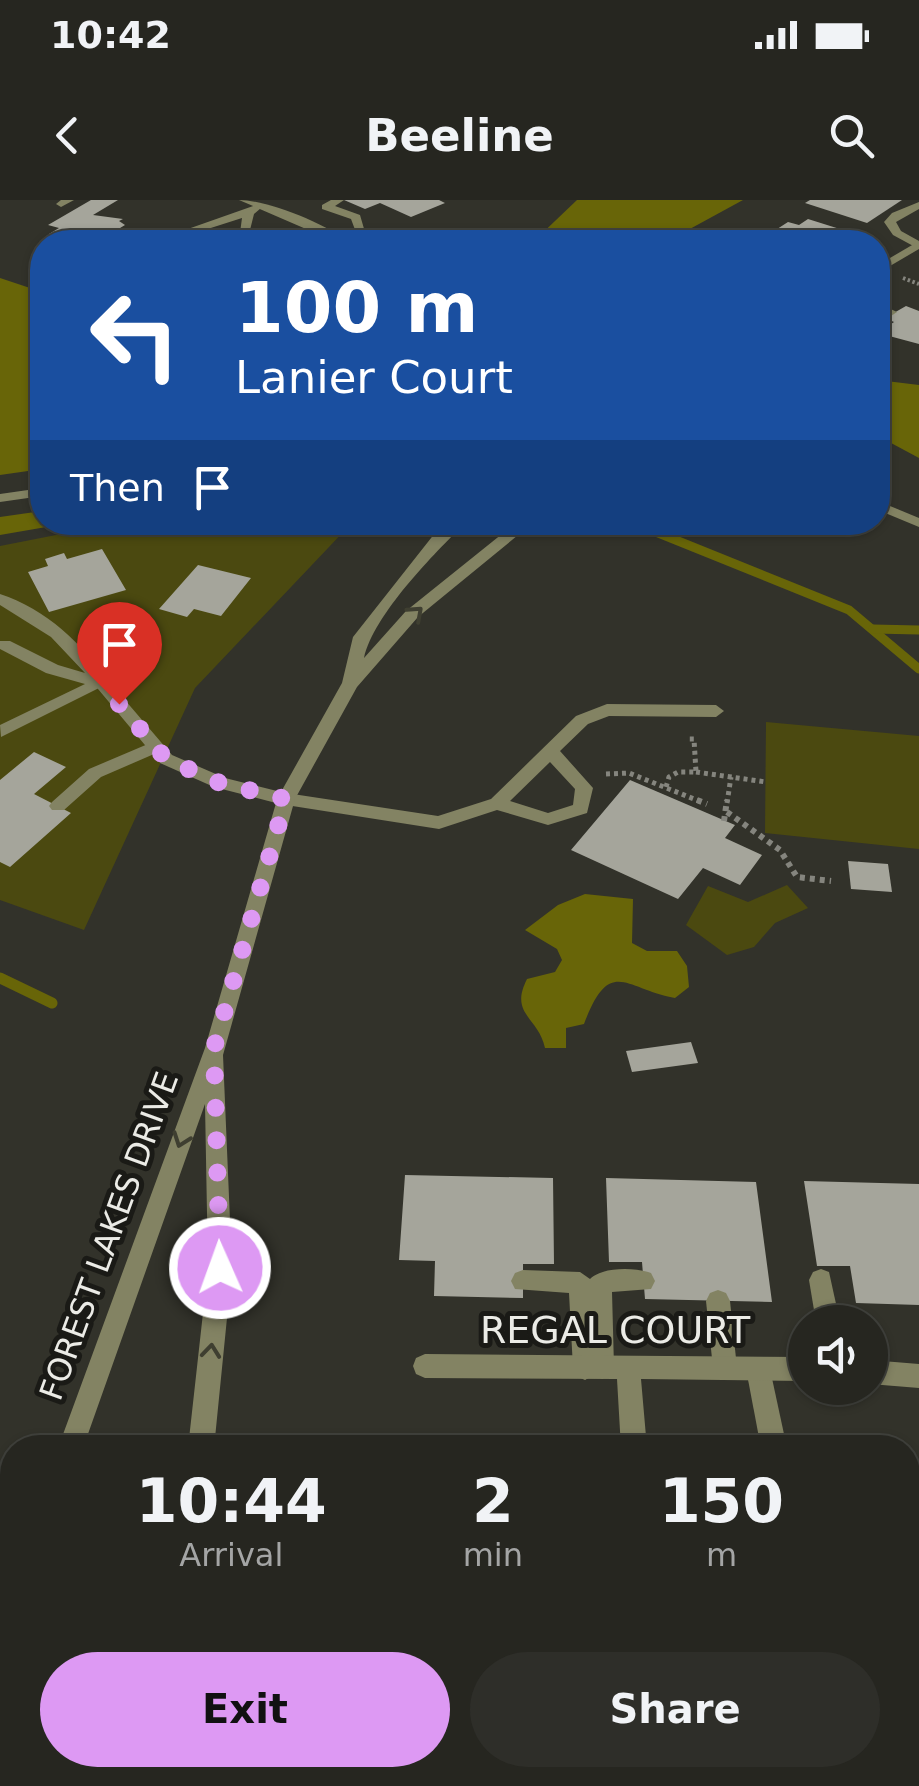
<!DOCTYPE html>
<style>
:root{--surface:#262620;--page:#2e2e29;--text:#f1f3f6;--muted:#a4a5a5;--line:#42433e;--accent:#dd99f3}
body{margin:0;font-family:"DejaVu Sans",sans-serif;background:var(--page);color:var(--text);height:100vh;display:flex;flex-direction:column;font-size:38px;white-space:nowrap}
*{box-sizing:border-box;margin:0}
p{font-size:32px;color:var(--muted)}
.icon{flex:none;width:55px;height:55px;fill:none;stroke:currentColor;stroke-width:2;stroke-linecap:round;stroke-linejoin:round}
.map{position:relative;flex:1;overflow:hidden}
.panel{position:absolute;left:0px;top:1235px;width:920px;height:352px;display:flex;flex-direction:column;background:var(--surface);border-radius:40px 40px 0 0;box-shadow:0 2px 8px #0004,0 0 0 2px var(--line)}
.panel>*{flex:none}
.guide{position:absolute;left:30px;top:30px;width:860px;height:305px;border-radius:40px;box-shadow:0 2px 8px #0004,0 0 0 2px var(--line);background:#1a4fa0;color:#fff;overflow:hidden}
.controls{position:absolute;left:788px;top:1105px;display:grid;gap:20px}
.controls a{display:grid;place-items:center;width:100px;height:100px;border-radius:50%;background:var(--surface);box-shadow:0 2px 8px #0004,0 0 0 2px var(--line);font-size:50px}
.pin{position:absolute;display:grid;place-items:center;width:85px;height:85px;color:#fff;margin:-102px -42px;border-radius:50% 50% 50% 0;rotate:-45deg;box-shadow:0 0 10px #0007}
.pin .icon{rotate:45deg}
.me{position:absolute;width:110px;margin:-55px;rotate:358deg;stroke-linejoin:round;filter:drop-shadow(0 0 8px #0008)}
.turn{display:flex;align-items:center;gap:35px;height:210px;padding:0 40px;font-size:45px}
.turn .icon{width:130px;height:130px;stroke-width:2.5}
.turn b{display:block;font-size:70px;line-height:85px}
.then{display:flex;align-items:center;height:95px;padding:0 40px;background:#0003;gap:20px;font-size:38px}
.eta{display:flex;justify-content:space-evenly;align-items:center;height:170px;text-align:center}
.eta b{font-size:60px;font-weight:800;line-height:70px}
.cta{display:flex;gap:20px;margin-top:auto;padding:20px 40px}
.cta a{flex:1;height:115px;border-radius:60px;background:var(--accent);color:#111;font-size:40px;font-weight:800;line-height:115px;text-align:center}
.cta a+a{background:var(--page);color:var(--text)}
.status{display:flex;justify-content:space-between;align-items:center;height:70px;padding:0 50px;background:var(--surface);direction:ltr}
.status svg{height:28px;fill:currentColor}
header{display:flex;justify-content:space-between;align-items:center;height:130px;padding:0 40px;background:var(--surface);font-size:45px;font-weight:800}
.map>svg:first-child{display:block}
.green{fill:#4b4910}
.water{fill:#686508}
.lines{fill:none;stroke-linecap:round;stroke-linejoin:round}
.stream-far1{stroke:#686508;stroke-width:9}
.stream{stroke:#686508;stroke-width:11}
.canal{fill:#686508;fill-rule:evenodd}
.building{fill:#a5a59b}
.path-far2{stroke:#85857e;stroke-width:4;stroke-dasharray:2.5 2.5;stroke-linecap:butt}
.path-far1{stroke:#85857e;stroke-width:5;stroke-dasharray:4 4;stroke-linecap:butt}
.path{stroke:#85857e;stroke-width:6;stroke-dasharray:5 5;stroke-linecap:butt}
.lane{fill:#838363;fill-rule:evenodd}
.street{fill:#838363;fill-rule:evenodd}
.oneway{stroke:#3f3f31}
.route{stroke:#dd99f3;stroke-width:18;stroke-dasharray:0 32.4}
.labels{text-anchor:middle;stroke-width:10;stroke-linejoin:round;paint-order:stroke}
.street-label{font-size:32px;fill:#ebebe6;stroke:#1a1a16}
.near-street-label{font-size:38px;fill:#ebebe6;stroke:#1a1a16}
</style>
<div class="status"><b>10:42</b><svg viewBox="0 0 49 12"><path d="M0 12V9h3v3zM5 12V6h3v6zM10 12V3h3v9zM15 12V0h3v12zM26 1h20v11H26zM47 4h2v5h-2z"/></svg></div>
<header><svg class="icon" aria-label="back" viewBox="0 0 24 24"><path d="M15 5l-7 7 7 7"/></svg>Beeline<svg class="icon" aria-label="search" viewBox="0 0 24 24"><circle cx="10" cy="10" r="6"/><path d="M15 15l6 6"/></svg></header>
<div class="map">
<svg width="919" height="1586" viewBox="0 0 919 1586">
<rect width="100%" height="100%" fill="#32322a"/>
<g class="green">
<path d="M243,322l105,5 -153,161 -111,242 -84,-30v-354l117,-23z"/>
<path d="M766,522l153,14v113l-154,-16z"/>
<path d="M787,685l21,23 -33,15 -21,24 -27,8 -41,-30 22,-39 40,16z"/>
</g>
<g class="water">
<path d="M577,0h166l-77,42h-133z"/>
<path d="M0,78l42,14v177l-42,6z"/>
<path d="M878,180l41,5v73l-41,-22z"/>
<path d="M585,694l48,5 -1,44 15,8h30l10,15 2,21 -14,11c-50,-9 -65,-43 -91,26l-18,4v20h-21c-7,-32 -36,-33 -18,-69l28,-7 7,-12 -5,-11 -32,-19 33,-25z"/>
</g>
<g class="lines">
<g class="stream-far1">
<path d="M631,322l218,88 70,59"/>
<path d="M873,429l46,1"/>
</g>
<path class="stream" d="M0,778l52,25"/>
<path class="canal" d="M42,311v11h13l-3,4 -52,9v-18z"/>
</g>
<g class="building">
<path d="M91,0h27l-25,15 30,4 -4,2 6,4 -28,17h-16l-32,-8 10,-6 -11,-3z"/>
<path d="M344,0h95l6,3 -34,14 -31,-14 -15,6z"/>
<path d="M810,0h92l-35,23 -62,-20z"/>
<path d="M808,19l35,11 -17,12h-57l14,-9 -9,-2 14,-9 11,3z"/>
<path d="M906,106l13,5v33l-41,-11 16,-11 -9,-4z"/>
<path d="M102,349l24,41 -77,22 -21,-40 20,-6 -3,-7 19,-6 3,6z"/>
<path d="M198,365l53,13 -30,38 -27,-7 -7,8 -28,-8z"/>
<path d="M34,552l32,15 -32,27 37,19 -61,54 -10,-5v-82z"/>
<path d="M630,580l105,45 -10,13 37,17 -22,30 -37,-17 -25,31 -107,-49z"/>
<path d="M848,661l40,3 4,28 -41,-3z"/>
<path d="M691,842l7,21 -66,9 -6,-21z"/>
<path d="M405,975l148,3 1,86h-31v34l-89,-2 1,-35 -36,-1z"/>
<path d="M606,978l150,4 16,120 -127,-3 -3,-37h-33z"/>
<path d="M804,981l115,3v121l-63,-2 -6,-37h-33z"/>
<path d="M787,1236h106l2,12h-107z"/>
<path d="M908,1324l6,25h5v63h-11z"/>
<path d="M908,1467l11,1v118h-140l-1,-11h130z"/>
<path d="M388,1575h172l-1,11h-172z"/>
</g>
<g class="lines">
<g class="path-far2">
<path d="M832,38l13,4"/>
<path d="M903,78l16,6"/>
</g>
<g class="path-far1">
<path d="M696,572l70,10"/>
<path d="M606,574l23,-1 75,30"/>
<path d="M666,587l3,-10 9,-5h18l-2,-33h-7"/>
<path d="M727,603l4,-26"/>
</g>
<g class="path">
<path d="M697,600l10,4"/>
<path d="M727,612l53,38 17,27 34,4"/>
<path d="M724,621l3,-21"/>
</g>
<g class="lane">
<path d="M61,0h13l-13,7 -5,-3z"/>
<path d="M331,0h13l-9,6 25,9 7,24 -23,3 13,-7 -6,-16 -29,-10v-4z"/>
<path d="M919,2v7l-23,13 5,9 18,10 -2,7 -24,-13 -9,-13 8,-9z"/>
<path d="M256,5l5,3 -7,6 -4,16 22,12h-13l-19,-9 2,-15 -75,24h-16z"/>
<path d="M330,32l4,1v4l-21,5h-18z"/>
<path d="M878,103l19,9 -6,4 -13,-5z"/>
<path d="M42,288v8l-42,6v-8z"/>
<path d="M0,394c46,15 83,50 109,89l-108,54 -1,-12 85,-41 -39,-11 -46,-24v-8h10l48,24 27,8 -34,-36 -51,-32z"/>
<path d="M607,504l109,1 8,6 -8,6 -107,-1 -21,8 -28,27 33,37 -6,25 -39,12 -51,-15 -58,19 -153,-24 -9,-6 9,-6 152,23 53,-17 85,-83zM550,562l25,27 -2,16 -25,8 -38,-12z"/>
<path d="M155,541l9,6 -3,4 -60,26 -37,33h-12l-3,-4 3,-4 37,-33z"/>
<path d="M821,1069l8,3 11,50h-24l-7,-42 4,-8z"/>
<path d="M523,1070l57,2 10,7c12,-12 44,-12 61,-6l4,8 -4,8 -39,3 2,75 -3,8 -9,4 -8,-4 -9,5 -9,-4 -3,-8 -4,-75 -54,-4 -4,-8 4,-8z"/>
<path d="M718,1090l8,3 4,8 7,67 -3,8 -9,4 -9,-4 -3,-8 -7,-67 4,-8z"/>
<path d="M758,1157l9,4 3,8 17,79h-26l-15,-79 3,-8z"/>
</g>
<g class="street">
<path d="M239,0c28,0 87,24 110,42h-13z"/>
<path d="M919,41v8l-41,24v-8z"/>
<path d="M878,301l41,17v9l-41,-17z"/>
<path d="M449,322h17c-32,32 -92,92 -102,136l42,-47 111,-89h17l-116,95 -61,70 -62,112 -72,256 9,213 -18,180h-26l20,-180 -3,-164 -122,344h-25l147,-400 71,-245 -62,-16 -54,-24 -67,-80 2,-4h12l65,76 53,23 56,14 61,-109 11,-46 82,-104z"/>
<path d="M425,1154l380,3v24l-164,-2 6,69h-26l-4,-69 -192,-1 -9,-4 -3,-8 3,-8z"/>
<path d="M870,1160l49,4v24l-49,-4z"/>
<path d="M12,1527v48h9l-1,11h-20v-51l2,-4z"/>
<path d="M148,1575h30l-2,11h-30z"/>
<path d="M646,1575h30l1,11h-30z"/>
</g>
</g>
<defs><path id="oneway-chevron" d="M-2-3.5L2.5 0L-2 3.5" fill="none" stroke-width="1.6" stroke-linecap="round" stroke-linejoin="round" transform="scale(2.5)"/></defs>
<g class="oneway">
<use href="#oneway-chevron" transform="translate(416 413) rotate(-42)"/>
<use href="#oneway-chevron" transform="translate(181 940) rotate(110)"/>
<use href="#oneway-chevron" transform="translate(211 1151) rotate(-84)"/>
</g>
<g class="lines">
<path class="route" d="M119,504l47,55 54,24 66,16 -72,249 6,220"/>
</g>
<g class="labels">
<g class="street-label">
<text transform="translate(109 1036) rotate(-70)" y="11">FOREST LAKES DRIVE</text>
</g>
<g class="near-street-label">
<text x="615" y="1143">REGAL COURT</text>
</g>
</g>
</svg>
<div class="controls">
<a><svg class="icon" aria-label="sound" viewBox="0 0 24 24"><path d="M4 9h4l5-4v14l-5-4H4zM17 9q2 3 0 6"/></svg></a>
</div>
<div class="pin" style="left:119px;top:504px;background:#d93025"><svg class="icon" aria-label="arrive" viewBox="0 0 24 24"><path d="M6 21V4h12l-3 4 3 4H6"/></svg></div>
<svg class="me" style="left:220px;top:1068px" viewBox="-20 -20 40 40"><circle r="17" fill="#dd99f3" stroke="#fff" stroke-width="3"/><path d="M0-11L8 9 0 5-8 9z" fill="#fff"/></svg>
<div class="guide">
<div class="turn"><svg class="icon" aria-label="left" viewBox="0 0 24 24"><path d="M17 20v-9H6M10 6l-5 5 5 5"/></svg><div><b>100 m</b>Lanier Court</div></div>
<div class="then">Then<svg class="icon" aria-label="arrive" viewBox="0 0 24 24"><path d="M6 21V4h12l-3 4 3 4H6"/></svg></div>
</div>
<section class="panel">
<div class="eta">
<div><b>10:44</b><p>Arrival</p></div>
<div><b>2</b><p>min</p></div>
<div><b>150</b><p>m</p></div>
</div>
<div class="cta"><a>Exit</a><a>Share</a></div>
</section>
</div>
